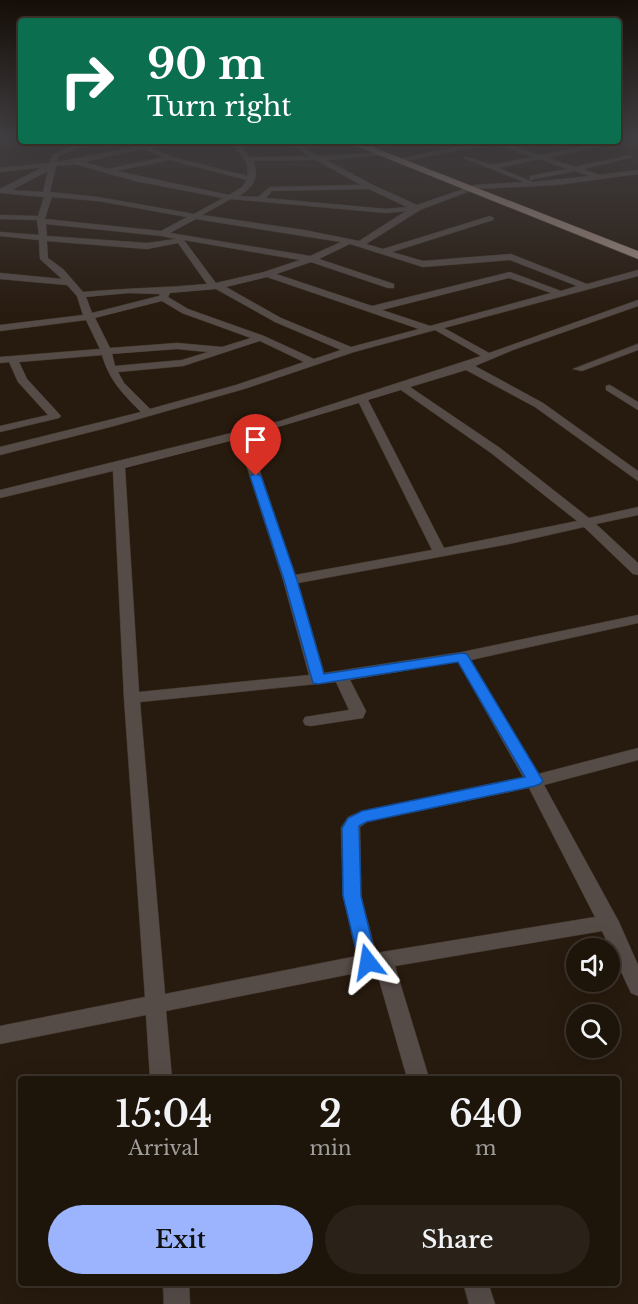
<!DOCTYPE html>
<style>
:root{--surface:#1d140a;--page:#2a2118;--text:#f1f3f6;--muted:#a09e9c;--line:#3b332b;--accent:#9bb4fd}
body{margin:0;font-family:"Libre Baskerville",serif;background:var(--page);color:var(--text);height:100vh;display:flex;flex-direction:column;font-size:22px;white-space:nowrap}
*{box-sizing:border-box;margin:0}
p{font-size:20px;color:var(--muted)}
.icon{flex:none;width:33px;height:33px;fill:none;stroke:currentColor;stroke-width:2;stroke-linecap:round;stroke-linejoin:round}
.map{position:relative;flex:1;overflow:hidden}
.drawer{position:absolute;left:18px;top:1076px;width:602px;height:210px;display:flex;flex-direction:column;background:var(--surface);border-radius:6px;box-shadow:0 6px 24px #0002,0 0 0 2px var(--line)}
.drawer>*{flex:none}
.hud{position:absolute;left:18px;top:18px;width:603px;height:126px;border-radius:6px;box-shadow:0 6px 24px #0002,0 0 0 2px var(--line);background:#0b6e4f;color:#fff;overflow:hidden}
.buttons{position:absolute;left:566px;top:938px;display:grid;gap:12px}
.buttons a{display:grid;place-items:center;width:54px;height:54px;border-radius:50%;background:var(--surface);box-shadow:0 6px 24px #0002,0 0 0 2px var(--line);font-size:30px}
.pin{position:absolute;display:grid;place-items:center;width:51px;height:51px;color:#fff;margin:-62px -26px;border-radius:50% 50% 50% 0;rotate:-45deg;box-shadow:0 0 6px #0007}
.pin .icon{rotate:45deg}
.me{position:absolute;width:66px;margin:-33px;rotate:346deg;stroke-linejoin:round;filter:drop-shadow(0 0 4px #0008)}
.turn{display:flex;align-items:center;gap:21px;height:126px;padding:0 30px;font-size:27px}
.turn .icon{width:78px;height:78px;stroke-width:2.5}
.turn b{display:block;font-size:42px;line-height:51px}
.eta{display:flex;justify-content:space-evenly;align-items:center;height:102px;text-align:center}
.eta b{font-size:36px;font-weight:600;line-height:42px}
.button{display:flex;gap:12px;margin-top:auto;padding:12px 30px}
.button a{flex:1;height:69px;border-radius:36px;background:var(--accent);color:#111;font-size:24px;font-weight:600;line-height:69px;text-align:center}
.button a+a{background:var(--page);color:var(--text)}
.map>svg:first-child{display:block}
.lines{fill:none;stroke-linecap:round;stroke-linejoin:round}
.minor-casing{stroke:#44382c;stroke-width:1}
.highway-casing{stroke:#44382c;stroke-width:1}
.minor{fill:#554c48;fill-rule:evenodd}
.highway{fill:#a38e83;fill-rule:evenodd}
.route{fill:#1a73e8;stroke:#114b97;stroke-width:1.5}
</style>
<div class="map">
<svg width="638" height="1304" viewBox="0 0 638 1304">
<rect width="100%" height="100%" fill="#271a0e"/>
<g class="lines">
<g class="minor-casing">
<g id="minor">
<path d="M82,141h16l-40,15 -1,6 107,-21h12l-25,7 21,9 76,19 -1,-12 -16,-23h7l12,16 59,-1 -24,-15h8l26,15 64,-4 2,3 -59,5 47,25 44,20 58,-20 49,-3 -60,-24v-2l28,9 40,-8 -38,-13 -90,17 -2,-3 85,-17h14l39,14 70,-14 3,2 -65,15 27,9 55,-12 3,2 -50,12 16,6 39,-5v4l-81,11 -82,4 -55,21 -54,34 17,5 107,-33 4,2 -1,2 -101,32 31,9 88,-7 76,30 51,-14v6l-194,52 45,25 149,-53v6l-125,44 -38,16 68,37 95,68v10l-103,-74 -69,-37 -56,17 90,61 89,70 49,-11v8l-42,9 42,39v12l-5,-1 -49,-47 -75,17 -211,39 26,90 138,-21 176,-37v8l-167,37 67,114 100,-26v12l-94,25 75,137 19,43v31l-7,-3 -29,-62 -207,35 34,112h-22l-31,-109 -210,42 6,67h-22l-4,-63 -146,29v-18l145,-29 -21,-299 -11,-227 -113,27v-8l280,-69 201,-65 -46,-26 -81,22 -110,37 -130,37 -114,29v-8l141,-35c-18,-18 -32,-32 -39,-57l-83,7 8,17 34,37 -2,2 -59,14v-6l48,-11 -30,-33 -9,-20 -9,1v-6l100,-8 -14,-29 -86,11v-6l83,-10 -6,-19 -10,-11 -67,-6v-6l62,6 -22,-20 -1,-19 -39,-4v-4l39,3 -2,-15 -37,-1v-4l38,1 6,-19 -44,-4v-4l43,-22 -43,5v-4l50,-5 3,-9zM144,149l19,8 -55,12 -24,-7zM540,159l27,10 -37,7v4l45,-9 15,5 -57,6 -34,-14zM170,160l77,20 -5,7 -13,8 -113,-24zM316,160l45,25 -91,2 -12,10 -19,-1c14,-8 21,-19 14,-35zM75,164l60,17 88,17 -29,16 -96,-17 -48,-5 6,-26zM48,171l-5,21 -31,-2zM369,189l38,18 -21,2 -120,-11 6,-7zM52,197l46,4 89,16 -26,14 -116,-12zM231,199l155,14 20,-2 -47,30 -55,-11 -102,-15zM196,219l145,23 -31,14 -140,-23zM46,224l116,12 14,3 -29,4 -100,-7zM184,240l116,20 -36,12 -48,11zM47,241l100,8 31,-6 29,41c-41,4 -82,4 -124,8l-20,-23 -15,-11zM350,244l73,23 87,-7 67,26 -16,5 -51,-19 -138,34 -96,-32 35,-12 77,26h6v-4l-75,-25zM267,277l152,52 -68,18 -70,-29 -55,-31zM509,278l42,15 -121,33 -48,-16zM216,289l59,33 66,28 -27,9 -50,-23 -76,-27 -20,-12 2,-4zM129,293l31,1 -1,2 -67,17 -6,-16zM162,301l20,12 69,25 -29,9 -45,-4 -67,5 -15,-30zM260,341l44,21 -68,23 -86,24 -26,-26 -6,-11 65,-6zM177,349l31,3 -26,8 -67,6 -3,-12zM401,390l90,63 86,68 -133,27 -76,-148zM359,403l73,147 -137,25 -47,-139zM238,439l45,141 26,95 -170,17 -14,-224zM458,662l65,115 -161,34 -14,6 -7,11 2,68 14,60 -192,38 -25,-292 196,-20 13,28 -44,7 -2,4 2,4 6,1 52,-8 3,-7 -16,-31zM529,788l66,129 -219,36 -15,-57 -1,-69 7,-5z"/>
<path d="M375,141h12l-21,6 -3,-2z"/>
<path d="M638,344v6l-56,21 -9,-2z"/>
<path d="M610,385l28,17v8l-32,-20v-4z"/>
<path d="M163,1282h26l1,22h-26z"/>
<path d="M463,1282h25l7,22h-26z"/>
</g>
</g>
<g class="highway-casing">
<path id="highway" d="M344,141h13l281,110v8z"/>
</g>
<use href="#minor" class="minor"/>
<use href="#highway" class="highway"/>
</g>
<linearGradient id="sky" x2="0" y2="1"><stop stop-color="#150e08"/><stop offset="0.43" stop-color="#413e41"/><stop offset="1" stop-color="#413e41" stop-opacity="0"/></linearGradient>
<rect width="638" height="318" fill="url(#sky)"/>
<path class="route" d="M256,473l5,3 36,104 27,94 138,-21 5,1 76,127 -3,3 -5,2 -169,36 -7,4 2,70 16,66 -2,6 -7,2 -6,-2 -3,-6 -16,-66 -1,-68 6,-10 14,-7 163,-34 -67,-115 -140,22 -5,-1 -29,-103 -34,-104z"/>
</svg>
<div class="buttons">
<a><svg class="icon" aria-label="sound" viewBox="0 0 24 24"><path d="M4 9h4l5-4v14l-5-4H4zM17 9q2 3 0 6"/></svg></a>
<a><svg class="icon" aria-label="search" viewBox="0 0 24 24"><circle cx="10" cy="10" r="6"/><path d="M15 15l6 6"/></svg></a>
</div>
<div class="pin" style="left:256px;top:476px;background:#d93025"><svg class="icon" aria-label="arrive" viewBox="0 0 24 24"><path d="M6 21V4h12l-3 4 3 4H6"/></svg></div>
<svg class="me" style="left:368px;top:962px" viewBox="-20 -20 40 40"><path d="M0-17L14 15 0 8-14 15z" fill="#1a73e8" stroke="#fff" stroke-width="4"/></svg>
<div class="hud">
<div class="turn"><svg class="icon" aria-label="right" viewBox="0 0 24 24"><path d="M7 20v-9h11M14 6l5 5-5 5"/></svg><div><b>90 m</b>Turn right</div></div>
</div>
<section class="drawer">
<div class="eta">
<div><b>15:04</b><p>Arrival</p></div>
<div><b>2</b><p>min</p></div>
<div><b>640</b><p>m</p></div>
</div>
<div class="button"><a>Exit</a><a>Share</a></div>
</section>
</div>
